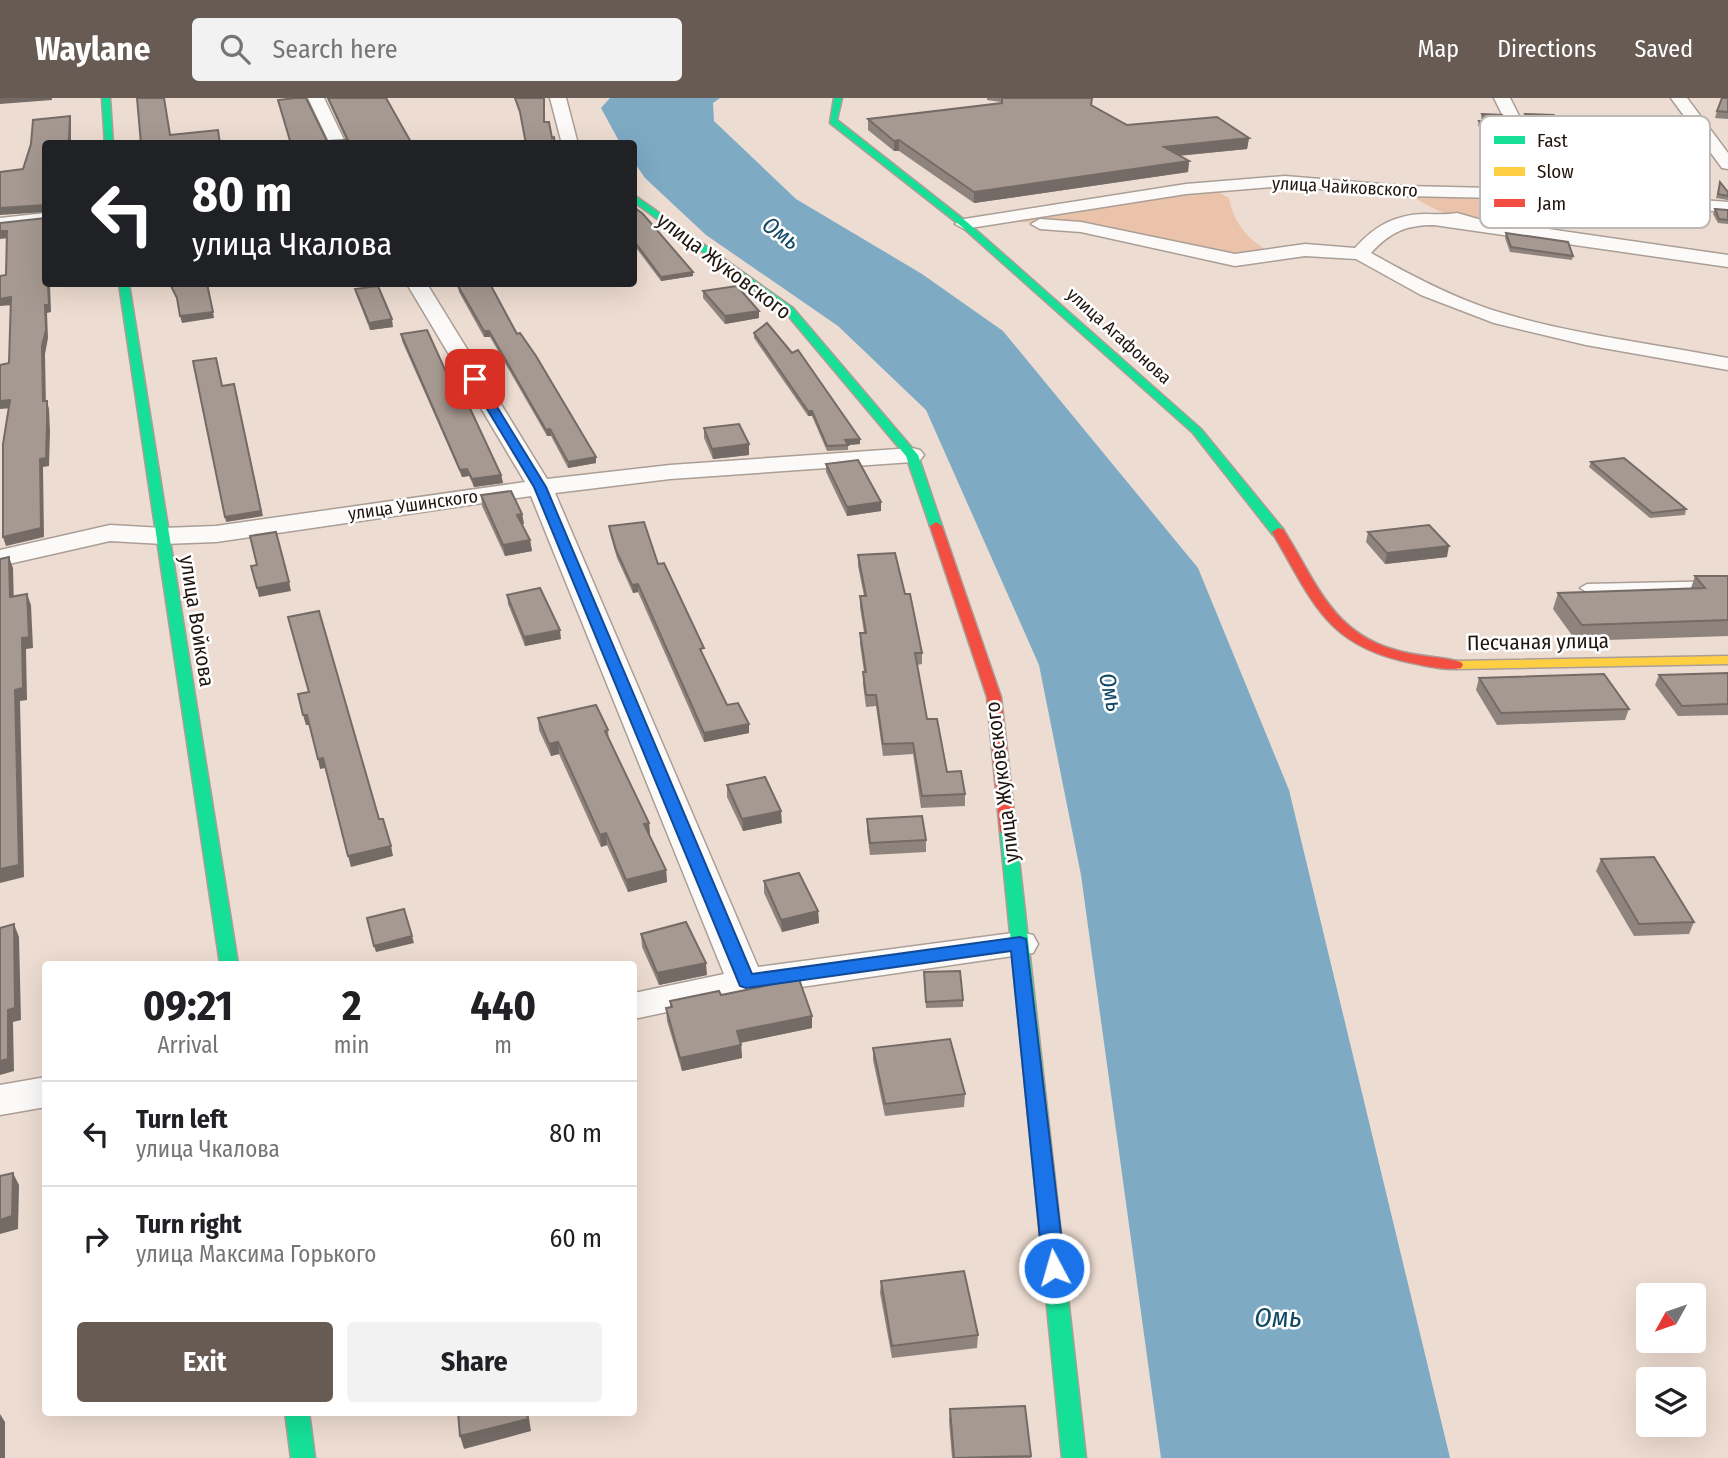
<!DOCTYPE html>
<meta charset="utf-8">
<style>
:root{--surface:#fff;--page:#f2f2f2;--text:#202124;--muted:#757577;--line:#e0e0e0;--accent:#685b53}
body{margin:0;font-family:"Fira Sans Condensed",sans-serif;background:var(--page);color:var(--text);height:100vh;display:flex;flex-direction:column;font-size:26px;white-space:nowrap}
*{box-sizing:border-box;margin:0}
p{font-size:23px;color:var(--muted)}
.icon{flex:none;width:38px;height:38px;fill:none;stroke:currentColor;stroke-width:2;stroke-linecap:round;stroke-linejoin:round}
.map{position:relative;flex:1;overflow:hidden}
.sheet{position:absolute;left:42px;top:863px;width:595px;height:455px;display:flex;flex-direction:column;background:var(--surface);border-radius:7px;box-shadow:0 7px 28px #0002}
.sheet>*{flex:none}
.banner{position:absolute;left:42px;top:42px;width:595px;height:147px;border-radius:7px;box-shadow:0 7px 28px #0002;background:#202124;color:#fff;overflow:hidden}
.needle{width:46px;rotate:230deg}
.buttons{position:absolute;left:1636px;top:1185px;display:grid;gap:14px}
.buttons a{display:grid;place-items:center;width:70px;height:70px;border-radius:7px;background:var(--surface);box-shadow:0 7px 28px #0002;font-size:35px}
.pin{position:absolute;display:grid;place-items:center;width:60px;height:60px;color:#fff;margin:-30px;border-radius:14px;box-shadow:0 4px 10px #0006}
.me{position:absolute;width:77px;margin:-38px;rotate:354deg;stroke-linejoin:round;filter:drop-shadow(0 0 5px #0008)}
.turn{display:flex;align-items:center;gap:24px;height:147px;padding:0 35px;font-size:32px}
.turn .icon{width:91px;height:91px;stroke-width:2.5}
.turn b{display:block;font-size:49px;line-height:60px}
.eta{display:flex;justify-content:space-evenly;align-items:center;height:119px;text-align:center}
.eta b{font-size:42px;font-weight:700;line-height:49px}
.cta{display:flex;gap:14px;margin-top:auto;padding:14px 35px}
.cta a{flex:1;height:80px;border-radius:7px;background:var(--accent);color:#fff;font-size:28px;font-weight:700;line-height:80px;text-align:center}
.cta a+a{background:var(--page);color:var(--text)}
ul{padding:0;list-style:none}
li{display:flex;align-items:center;gap:21px;height:105px;padding:0 35px;border-top:2px solid var(--line)}
li div{flex:1}
li b{display:block;font-size:26px}
li em{font-style:normal}
header{display:flex;align-items:center;gap:42px;box-sizing:border-box;height:98px;padding:0 35px;background:var(--accent);color:#fff}
header strong{font-size:33px}
nav{display:flex;gap:38px;margin-inline-start:auto;font-size:24px}
.search{width:490px;height:63px;background:var(--page);display:flex;align-items:center;gap:18px;box-sizing:border-box;padding:0 24px;border-radius:7px;color:var(--muted);font-size:26px}
.map>svg:first-child{display:block}
.green{fill:#eac3aa}
.water{fill:#7eaac4}
.lines{fill:none;stroke-linecap:round;stroke-linejoin:round}
.lane-casing{stroke:#ab9e96;stroke-width:3}
.street-casing{stroke:#ab9e96;stroke-width:3}
.fast-casing{stroke:#ab9e96;stroke-width:3}
.slow-casing{stroke:#ab9e96;stroke-width:3}
.jam-casing{stroke:#ab9e96;stroke-width:3}
.lane{fill:#fcfaf8;fill-rule:evenodd}
.street{fill:#fcfaf8;fill-rule:evenodd}
.fast{fill:#16e098;fill-rule:evenodd}
.slow{fill:#ffcf43;fill-rule:evenodd}
.jam{fill:#f24e42;fill-rule:evenodd}
.wall{fill:#8f847d}
.shaded-wall{fill:#746b66}
.building{fill:#a69991;stroke:#746b66;stroke-width:2}
.route{fill:#1a73e8;stroke:#114b97;stroke-width:2}
.labels{text-anchor:middle;stroke-width:5;stroke-linejoin:round;paint-order:stroke}
.far-street-label{font-size:18px;fill:#21160f;stroke:#fff}
.street-label{font-size:21px;fill:#21160f;stroke:#fff}
.water-label{font-size:23px;font-style:italic;fill:#104865;stroke:#fff}
.near-water-label{font-size:28px;font-style:italic;fill:#104865;stroke:#fff}
.key{fill:#fff;stroke:#bcb9b7;stroke-width:2}
.key-label{font-size:19px;fill:#21160f}
</style>
<header>
<strong>Waylane</strong>
<div class="search"><svg class="icon" aria-label="search" viewBox="0 0 24 24"><circle cx="10" cy="10" r="6"/><path d="M15 15l6 6"/></svg>Search here</div>
<nav><a>Map</a><a>Directions</a><a>Saved</a></nav>
</header>
<div class="map">
<svg width="1728" height="1360" viewBox="0 0 1728 1360">
<rect width="100%" height="100%" fill="#eddcd1"/>
<g class="green">
<path d="M1216,93l13,7c4,23 17,39 36,51l-28,10 -158,-34 -75,-4z"/>
<path d="M1407,94l74,2 11,30c-32,-3 -60,-13 -85,-32z"/>
</g>
<path class="water" d="M610,0h110l-7,5 1,18 82,78 126,75 81,57 195,237 91,222 161,668h-289l-80,-583 -42,-210 -113,-255 -88,-84 -132,-91 -61,-57 -11,-16v-18l-14,-1 -19,-35z"/>
<g class="lines">
<g class="lane-casing">
<path id="lane" d="M1728,483v8l-141,3 -7,-4 7,-4z"/>
</g>
<g class="street-casing">
<g id="street">
<path d="M308,0h16l22,46h-16z"/>
<path d="M550,0h16l12,46h-16z"/>
<path d="M1494,0h16l46,91 172,13v10l-178,-13 -146,-3 -119,-10 -99,8 -222,35 -9,-5 9,-5 222,-35 99,-8 119,10 135,3z"/>
<path d="M1671,0h16l41,55v16l-6,-1z"/>
<path d="M46,115v10l-46,5v-10z"/>
<path d="M1457,115l21,6 250,36v12l-294,-42c-28,0 -44,7 -63,28 39,22 79,43 121,57 76,24 157,33 236,48v12l-142,-25 -92,-22 -73,-28 -65,-36 -51,-3 -70,10 -154,-34 -41,-3 -9,-5 9,-5 41,3 154,32 70,-10 50,4c20,-22 39,-33 69,-34 12,0 22,1 33,-1z"/>
<path d="M407,186h20l120,195 123,-14 242,-17 8,2 4,5 -4,5 -8,2 -242,17 -115,14 203,474 262,-35 13,3 5,9 -5,9 -287,42 -112,24v-26l90,-19 -193,-478 -315,46 -53,2 -53,-3 -110,25v-16l110,-25 53,3 53,-2 309,-44z"/>
<path d="M46,979v30l-46,8v-30z"/>
</g>
</g>
<g class="fast-casing">
<g id="fast">
<path d="M102,0h8l3,46h-8z"/>
<path d="M834,0h8l-5,22 130,102 234,207 82,100v6h-10l-80,-102 -232,-207 -131,-103z"/>
<path d="M634,97l159,113 125,147 24,71 -1,3 -5,1 -6,-4 -24,-70 -121,-144 -151,-110z"/>
<path d="M119,186h10l109,680h-18z"/>
<path d="M1008,729l8,5 70,626h-24l-62,-626z"/>
<path d="M285,1314h24l6,46h-24z"/>
</g>
</g>
<g class="slow-casing">
<path id="slow" d="M1728,558v8l-272,5 -7,-4 7,-4z"/>
</g>
<g class="jam-casing">
<g id="jam">
<path d="M936,424l6,4 59,171 15,135 -8,5 -8,-5 -13,-135 -57,-171z"/>
<path d="M1278,430l5,1c32,50 47,101 109,120 23,8 46,7 69,13l2,3 -2,3c-15,3 -34,-2 -49,-5 -87,-17 -99,-62 -140,-131z"/>
</g>
</g>
<use href="#lane" class="lane"/>
<use href="#street" class="street"/>
<use href="#fast" class="fast"/>
<use href="#slow" class="slow"/>
<use href="#jam" class="jam"/>
</g>
<g class="wall">
<path d="M327,0h59l26,46h-121l55,-4z"/>
<path d="M987,0h105l-1,7 36,20 122,13 -2,11 -68,7 10,5 -1,11 -214,31 -75,-52h-5l-26,-21v-11l134,-16 -1,-1 -14,-2z"/>
<path d="M1728,0v21l-13,-1 2,-7z"/>
<path d="M1482,16l54,68 -1,4h-28l-5,-10 1,-4h2l-27,-47 1,-4h4l-2,-3z"/>
<path d="M1525,16l67,69 -2,6 -32,-3 -34,-67z"/>
<path d="M1719,88l9,6v8l-12,-2z"/>
<path d="M1491,98l110,11 -1,4 -43,-3 5,16 -1,4 -63,-9 -8,-19z"/>
<path d="M634,109l59,65v4l-32,5 -27,-36z"/>
<path d="M1715,111l13,1v14l-10,-1 -5,-9z"/>
<path d="M1506,135l67,23 -1,4 -62,-8 -5,-14z"/>
<path d="M458,188l59,48 79,123v6l-28,5 -17,-32h-4l-57,-99h-6l-25,-45z"/>
<path d="M355,191l38,38 -23,3 -13,-34z"/>
<path d="M703,193l56,20v7l-34,6 -22,-26z"/>
<path d="M754,235l106,111 -12,1v5l-21,1 -15,-35h-4l-54,-78z"/>
<path d="M401,236l60,71 40,70 2,8 -29,4 -5,-11 -7,1 -60,-136z"/>
<path d="M704,330l45,27 -36,4 -9,-21z"/>
<path d="M1591,364l95,47 -1,6 -35,3 -61,-51z"/>
<path d="M826,366l55,38v9l-34,5 -21,-44z"/>
<path d="M481,397l41,19 2,10h-2l8,16 2,11 -27,5 -23,-50z"/>
<path d="M609,428l49,38 46,93 23,48 22,19v9l-45,9 -66,-150 -5,1 -16,-35 -7,-24z"/>
<path d="M1368,434l79,25 -62,7 -19,-22z"/>
<path d="M858,457l47,39 17,59v11l-5,1 10,54 20,53 18,22v12l-44,2 -8,-54 -30,2 -7,-50 -10,1 -3,-23v-12h1l-4,-28v-11h4l-4,-26v-11h4l-6,-30z"/>
<path d="M1695,478l33,1v59l-152,5 -23,-32 5,-16 133,-5z"/>
<path d="M507,497l54,44 -36,7 -17,-42z"/>
<path d="M1728,575v42l-50,1 -23,-31 4,-10z"/>
<path d="M1479,580l150,31 -4,11 -128,5 -21,-35z"/>
<path d="M538,620l70,12 1,10 40,83 1,12h-1l17,35 1,12 -39,10 -21,-47 -6,2 -42,-93 -8,2 -12,-26z"/>
<path d="M727,687l55,38 -39,8 -16,-34z"/>
<path d="M867,721l59,21v12l-56,3 -3,-24z"/>
<path d="M1601,761l93,63 -5,12 -55,2 -38,-65z"/>
<path d="M764,783l54,30 1,12 -37,9 -18,-39z"/>
<path d="M641,836l66,41 -48,10 -17,-38z"/>
<path d="M924,874l39,28v7l-37,1z"/>
<path d="M721,897l91,21v12l-71,15 1,15 -60,13 -15,-50 -1,-13h4v-7z"/>
<path d="M873,950l92,46 -1,13 -79,9 -12,-56z"/>
<path d="M881,1183l97,54 -1,13 -85,10 -12,-65z"/>
<path d="M950,1311l81,47v2h-79l-3,-37z"/>
</g>
<g class="shaded-wall">
<path d="M0,0h52v2l-52,4z"/>
<path d="M70,18l1,6v22h-3z"/>
<path d="M1249,40l-2,11 -84,8 1,-10z"/>
<path d="M899,42v11h-5v-10z"/>
<path d="M1189,63l-1,11 -214,31v-11z"/>
<path d="M46,107v7l-46,3v-7z"/>
<path d="M0,133h7l2,7 -9,1z"/>
<path d="M693,174v4l-32,5v-4z"/>
<path d="M48,186h2l1,28 -4,1 1,25 -3,16 1,56 -3,-9 -1,-55 3,-41z"/>
<path d="M208,186l6,34 -32,5 -2,-7z"/>
<path d="M11,199l2,8 -13,1v-7z"/>
<path d="M759,213v7l-34,6v-8z"/>
<path d="M392,221l1,8 -23,3 -1,-7z"/>
<path d="M484,233h5l1,6h-6z"/>
<path d="M234,286l29,132 -37,6 -1,-5z"/>
<path d="M10,302l3,8 -13,1v-8z"/>
<path d="M47,303l2,8 1,23 -1,34 -6,1 1,70 -38,9 -3,-9 37,-78z"/>
<rect x="808" y="313" width="4" height="5"/>
<path d="M550,331l1,7h-4l-1,-6z"/>
<path d="M860,341v5l-12,1 -3,-5z"/>
<path d="M749,346v11l-36,4 -1,-10z"/>
<path d="M596,359v6l-28,5v-6z"/>
<path d="M467,371l2,7 -7,1 -2,-7z"/>
<path d="M501,377l2,8 -29,4 -2,-8z"/>
<path d="M881,404v9l-34,5v-9z"/>
<path d="M522,416l2,10 -5,1 -2,-10z"/>
<path d="M530,442l2,11 -27,5 -2,-11z"/>
<path d="M1449,448l-2,11 -62,7 2,-11z"/>
<path d="M9,459l4,11 1,40 -4,-11z"/>
<path d="M289,484l2,9 -32,6 -2,-9z"/>
<path d="M638,486v8l-5,1 -1,-8z"/>
<path d="M27,496l4,11 2,43 -7,1 1,51 -7,1 4,176 -24,6v-14l15,-179z"/>
<path d="M560,532l1,9 -36,7 -1,-9z"/>
<path d="M303,617h4l2,10h-3z"/>
<path d="M749,626v9l-45,9v-9z"/>
<path d="M558,644l1,12 -8,2 -2,-12z"/>
<path d="M323,660l2,10 -5,1 -2,-10z"/>
<path d="M781,713l1,12 -39,8 -1,-12z"/>
<path d="M649,725l1,12 -5,1 -1,-12z"/>
<path d="M606,735l1,12 -6,2 -1,-12z"/>
<path d="M391,748l2,10 -42,11 -3,-11z"/>
<path d="M666,772l1,12 -39,10 -2,-12z"/>
<path d="M818,813l1,12 -37,9 -1,-12z"/>
<path d="M14,826l5,13 2,83 -8,2 1,49 -14,4v-14l8,-51z"/>
<path d="M412,838l2,7 -38,9 -2,-6z"/>
<path d="M706,865l1,12 -48,10 -2,-12z"/>
<path d="M812,918v12l-74,15 -1,-12z"/>
<path d="M741,947l1,13 -60,13 -2,-13z"/>
<path d="M13,1075l6,12 -1,44 -18,5v-14z"/>
<path d="M528,1314l3,19 -67,18 -4,-13z"/>
<path d="M0,1316l5,8v36h-5z"/>
</g>
<g class="building">
<path d="M137,0h27l6,37 48,-5 2,14h-79z"/>
<path d="M296,0h10l21,43 21,-1 -20,-42h58l26,46h-121l-13,-44z"/>
<path d="M515,0h29v24h5l3,16 2,-1 1,7h-29l-6,-32z"/>
<path d="M1002,0h90l-1,7 36,20 90,-8 32,21 -85,9 25,14 -215,31 -75,-52 -5,1 -26,-22 134,-16z"/>
<path d="M1722,0h6v14l-11,-1z"/>
<path d="M1482,16l20,1 34,67h-28l-5,-10h5l-29,-51h7z"/>
<path d="M1525,16l29,1 23,35 15,33 -33,-3z"/>
<path d="M70,18l-1,21 -1,7h-22v61l-46,3v-36l23,-3 8,-25 2,-24z"/>
<path d="M1720,84l8,10v4l-10,-2z"/>
<path d="M634,109l9,7 50,58 -32,5 -27,-36z"/>
<path d="M1715,111l13,1v10l-9,-1z"/>
<path d="M45,120l1,66h2l1,21h-4l1,25 -4,16 1,55h4v23l-1,34 -6,1 1,69 -38,9v-93l7,-44 -10,1v-36l9,-2 2,-66 -11,2v-23l6,-1 1,-44h-7v-8z"/>
<path d="M1506,135l62,9 5,14 -62,-9z"/>
<path d="M170,186h37l6,28 -33,4 -3,-18z"/>
<path d="M477,186h13l27,50 3,-1 16,23 60,101 -28,5 -18,-33 -4,1 -57,-99h-5l-26,-45z"/>
<path d="M378,188l14,33 -23,4 -14,-34z"/>
<path d="M737,188l22,25 -34,5 -22,-25z"/>
<path d="M767,225l25,30 6,-3 62,89 -15,1 3,5 -21,1 -15,-35h-4l-54,-78z"/>
<path d="M427,232l34,75 7,-1 33,71 -29,4 -5,-10 -7,1 -59,-136z"/>
<path d="M216,260l6,28 12,-2 27,127 -36,6 -32,-156z"/>
<path d="M739,326l10,20 -37,5 -8,-21z"/>
<path d="M1624,360l62,51 -34,4 -61,-51z"/>
<path d="M858,362l23,42 -34,5 -21,-43z"/>
<path d="M511,393l11,23 -5,1 13,25 -27,5 -22,-50z"/>
<path d="M644,424l14,42 6,-1 40,85 -4,1 27,56 11,-2 11,21 -45,9 -66,-149 -6,1 -16,-35 -7,-24z"/>
<path d="M1429,427l20,21 -62,7 -19,-21z"/>
<path d="M276,434l13,50 -32,6 -6,-22 6,-1 -7,-29z"/>
<path d="M895,455l10,41h5l12,59h-7l12,66h10l10,53 14,-1 4,23 -43,2 -9,-53 -30,1 -7,-49h-10l-3,-23h3l-6,-39h6l-6,-37h6l-8,-41z"/>
<path d="M9,459l1,40 17,-3 2,43 -7,1 1,50 -8,2 4,175 -19,4v-310z"/>
<path d="M1695,478h32l1,1v43l-146,5 -24,-32 147,-5z"/>
<path d="M540,490l20,42 -36,7 -17,-42z"/>
<path d="M319,513l60,208h4l8,27 -43,10 -25,-98 -5,1 -11,-44h-4l-5,-21 11,-2 -21,-75z"/>
<path d="M1728,575v31l-46,2 -23,-31z"/>
<path d="M1604,576l25,35 -128,4 -22,-35z"/>
<path d="M596,607l12,25 -3,1 44,92 -5,1 22,46 -40,10 -20,-47 -6,2 -42,-93 -9,2 -11,-26z"/>
<path d="M765,679l16,34 -39,8 -15,-34z"/>
<path d="M922,718l4,24 -56,3 -3,-24z"/>
<path d="M1654,759l40,65 -55,2 -38,-65z"/>
<path d="M799,775l19,38 -37,9 -17,-39z"/>
<path d="M404,811l8,27 -38,10 -7,-28z"/>
<path d="M686,824l20,41 -49,10 -16,-39z"/>
<path d="M14,826l1,84 -7,2v49l-8,2v-133z"/>
<path d="M960,873l3,29 -37,2 -2,-30z"/>
<path d="M799,881l13,37 -75,15 4,14 -61,13 -14,-50 6,-1 -2,-6 49,-10 2,4z"/>
<path d="M950,941l15,55 -80,10 -12,-56z"/>
<path d="M13,1075l-1,43 -12,4v-44z"/>
<path d="M964,1173l14,64 -86,11 -11,-65z"/>
<path d="M1025,1308l6,50 -77,2 -4,-49z"/>
<path d="M458,1314h69l1,7 -68,17z"/>
</g>
<path class="route" d="M471,278l9,3 66,108 206,487 268,-37 6,2 39,329 -3,7 -8,3 -8,-3 -3,-7 -32,-317 -265,37 -6,-2 -206,-499 -65,-108z"/>
<g class="labels">
<g class="far-street-label">
<text transform="translate(1345 89) rotate(3)" y="6">улица Чайковского</text>
<text transform="translate(1119 238) rotate(42)" y="6">улица Агафонова</text>
<text transform="translate(413 407) rotate(-8)" y="6">улица Ушинского</text>
</g>
<g class="street-label">
<text transform="translate(724 168) rotate(37)" y="7">улица Жуковского</text>
<text transform="translate(197 523) rotate(81)" y="7">улица Войкова</text>
<text transform="translate(1538 544) rotate(-1)" y="7">Песчаная улица</text>
<text transform="translate(1002 684) rotate(-97)" y="7">улица Жуковского</text>
</g>
<g class="water-label">
<text transform="translate(781 135) rotate(36)" y="8">Омь</text>
<text transform="translate(1111 594) rotate(77)" y="8">Омь</text>
</g>
<g class="near-water-label">
<text x="1278" y="1229">Омь</text>
</g>
</g>
<rect x="1480" y="18" width="230" height="112" rx="10" class="key"/>
<rect x="1494" y="38" width="31" height="8" fill="#16e098"/>
<rect x="1494" y="69" width="31" height="9" fill="#ffcf43"/>
<rect x="1494" y="101" width="31" height="8" fill="#f24e42"/>
<g class="key-label">
<text x="1537" y="49">Fast</text>
<text x="1537" y="80">Slow</text>
<text x="1537" y="112">Jam</text>
</g>
</svg>
<div class="buttons">
<a><svg class="needle" viewBox="-14 -14 28 28"><path d="M0-13l5 13h-10z" fill="#e53935"/><path d="M0 13l5-13h-10z" fill="#757577"/></svg></a>
<a><svg class="icon" aria-label="layers" viewBox="0 0 24 24"><path d="M12 4l9 5-9 5-9-5zM3 14l9 5 9-5"/></svg></a>
</div>
<div class="pin" style="left:475px;top:281px;background:#d93025"><svg class="icon" aria-label="arrive" viewBox="0 0 24 24"><path d="M6 21V4h12l-3 4 3 4H6"/></svg></div>
<svg class="me" style="left:1054px;top:1170px" viewBox="-20 -20 40 40"><circle r="17" fill="#1a73e8" stroke="#fff" stroke-width="3"/><path d="M0-11L8 9 0 5-8 9z" fill="#fff"/></svg>
<div class="banner">
<div class="turn"><svg class="icon" aria-label="left" viewBox="0 0 24 24"><path d="M17 20v-9H6M10 6l-5 5 5 5"/></svg><div><b>80 m</b>улица Чкалова</div></div>
</div>
<section class="sheet">
<div class="eta">
<div><b>09:21</b><p>Arrival</p></div>
<div><b>2</b><p>min</p></div>
<div><b>440</b><p>m</p></div>
</div>
<ul>
<li><svg class="icon" aria-label="left" viewBox="0 0 24 24"><path d="M17 20v-9H6M10 6l-5 5 5 5"/></svg><div><b>Turn left</b><p>улица Чкалова</p></div><em>80 m</em></li>
<li><svg class="icon" aria-label="right" viewBox="0 0 24 24"><path d="M7 20v-9h11M14 6l5 5-5 5"/></svg><div><b>Turn right</b><p>улица Максима Горького</p></div><em>60 m</em></li>
</ul>
<div class="cta"><a>Exit</a><a>Share</a></div>
</section>
</div>
